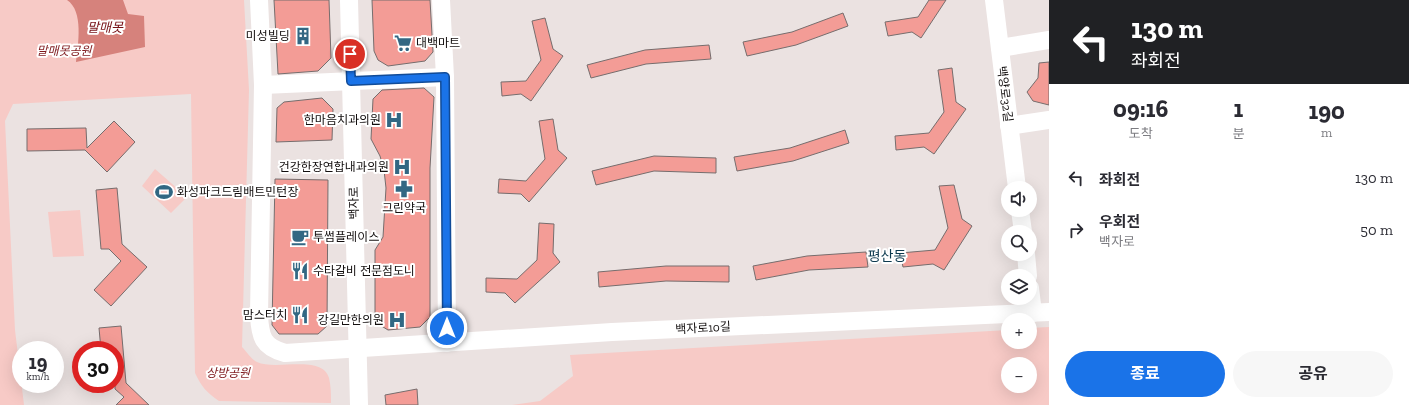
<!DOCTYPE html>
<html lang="ko">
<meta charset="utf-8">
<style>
:root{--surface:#fff;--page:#f7f7f7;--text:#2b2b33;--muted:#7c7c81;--accent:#1a73e8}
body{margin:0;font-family:"Zilla Slab","Noto Sans KR",serif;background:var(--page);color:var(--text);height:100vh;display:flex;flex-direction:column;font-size:15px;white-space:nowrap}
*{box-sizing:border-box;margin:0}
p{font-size:13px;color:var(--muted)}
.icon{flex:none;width:22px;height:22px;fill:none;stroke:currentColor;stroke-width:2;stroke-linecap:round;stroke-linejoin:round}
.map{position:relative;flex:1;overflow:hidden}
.panel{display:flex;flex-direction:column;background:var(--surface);width:360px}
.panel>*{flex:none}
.top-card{background:#202124;color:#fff;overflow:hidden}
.controls{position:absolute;left:1001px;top:181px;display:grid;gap:8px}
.controls a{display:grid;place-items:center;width:36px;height:36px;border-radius:50%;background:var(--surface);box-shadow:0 4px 16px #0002;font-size:20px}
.speed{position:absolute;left:12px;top:341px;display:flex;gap:8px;font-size:20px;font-weight:700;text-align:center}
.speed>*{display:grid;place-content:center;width:52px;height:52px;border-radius:50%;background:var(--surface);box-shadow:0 4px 16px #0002;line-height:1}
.speed small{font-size:10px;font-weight:400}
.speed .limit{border:6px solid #d22;background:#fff;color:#111}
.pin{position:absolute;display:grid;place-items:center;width:34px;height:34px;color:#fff;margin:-17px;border:2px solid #fff;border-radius:50%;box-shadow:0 1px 4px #0007}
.me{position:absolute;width:44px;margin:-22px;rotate:0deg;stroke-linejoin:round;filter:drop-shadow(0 0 3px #0008)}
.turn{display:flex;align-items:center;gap:14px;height:84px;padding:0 16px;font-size:18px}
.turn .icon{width:52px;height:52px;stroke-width:2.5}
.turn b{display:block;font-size:28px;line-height:34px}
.eta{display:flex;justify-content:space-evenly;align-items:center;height:68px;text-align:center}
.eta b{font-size:24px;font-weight:700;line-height:28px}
.primary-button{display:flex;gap:8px;margin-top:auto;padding:8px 16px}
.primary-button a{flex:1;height:46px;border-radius:24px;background:var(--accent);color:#fff;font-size:16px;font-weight:700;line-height:46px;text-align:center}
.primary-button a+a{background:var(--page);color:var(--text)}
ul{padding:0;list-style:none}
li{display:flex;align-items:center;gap:12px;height:52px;padding:0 16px}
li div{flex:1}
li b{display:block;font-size:15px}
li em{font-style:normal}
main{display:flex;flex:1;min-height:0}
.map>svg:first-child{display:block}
.green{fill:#f7cac6;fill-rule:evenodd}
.water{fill:#d6827c}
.building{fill:#f39c96;stroke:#766d6d}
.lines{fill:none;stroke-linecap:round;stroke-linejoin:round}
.minor{stroke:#fff;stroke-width:18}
.route-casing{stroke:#114b97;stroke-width:10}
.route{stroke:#1a73e8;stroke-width:7}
.labels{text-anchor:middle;stroke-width:4;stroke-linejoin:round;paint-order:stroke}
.poi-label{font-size:12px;fill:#120e0e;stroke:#fff;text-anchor:end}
.park-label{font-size:12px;font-style:italic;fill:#7e191d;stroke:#fff}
.street-label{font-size:12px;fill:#120e0e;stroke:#fff}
.water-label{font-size:13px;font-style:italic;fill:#761016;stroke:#fff}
.quarter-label{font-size:14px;fill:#0e3a4f;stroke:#fff}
</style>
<main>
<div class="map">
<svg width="1049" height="405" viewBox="0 0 1049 405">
<rect width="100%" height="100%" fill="#ebe2e1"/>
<g class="green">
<path d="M0,0h244l5,90 -7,257c4,4 10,13 15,15 18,9 65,-8 72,16 2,8 2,17 2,25l-112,-2c-12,-8 -18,-15 -24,-28l-4,-279 -178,10 -8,17 10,209 9,75h-24z"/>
<path d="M155,169l32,28 -16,16 -29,-27z"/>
<path d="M80,210l4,46 -31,1 -5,-45z"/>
<path d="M1049,327v78h-537l28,-4 33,-25 -3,-21 438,-25v12h22v-14zM1008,364h22v22h-22z"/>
</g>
<path class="water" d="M67,0h56l5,14 16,2 1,31 -69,15c2,-17 8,-51 -9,-62z"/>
<g class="building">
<path d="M274,0h55l2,58 -13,13 -40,3z"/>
<path d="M372,0h58l3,52 -8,9 -37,5 -10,-6 -4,-9z"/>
<path d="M929,0h17l-25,38 -9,-6 -24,4 -3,-14 33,-5z"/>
<path d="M843,13l5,13 -52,19 -49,11 -4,-14 49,-10z"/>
<path d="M545,18l8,31 10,7 -32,45 -10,-7 -19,2 -1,-14 25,-1 15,-21 -9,-39z"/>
<path d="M709,45l2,14 -65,5 -55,14 -4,-13 58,-15z"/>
<path d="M1049,62v43l-16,-4 -6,-9 11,-14 1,-15z"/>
<path d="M952,68l4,34 10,7 -32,45 -10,-7 -28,3 -1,-14 34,-3 15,-21 -6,-42z"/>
<path d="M424,88l10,9 -4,71v149l-10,10 -32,3 -13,-8v-72l8,-13 3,-49 -2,-18 -4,-14 -9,-17 2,-40 9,-9z"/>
<path d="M322,98l11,11 -1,31 -56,2 1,-34 7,-6z"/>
<path d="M553,119l5,31 9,8 -38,44 -8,-8 -23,-1 1,-14 27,2 19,-22 -6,-38z"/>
<path d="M114,121l21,21 -28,30 -22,-22 -58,1v-22l59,-1 1,20z"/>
<path d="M845,130l4,13 -56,18 -56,10 -3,-14 56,-9z"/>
<path d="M654,156l62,2v15l-62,-2 -58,14 -4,-14z"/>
<path d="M275,179l53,1 -1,146 -9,8h-39l-7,-9z"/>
<path d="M954,185l8,34 10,7 -28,44 -11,-6 -30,3 -3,-14 35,-3 13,-22 -9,-42z"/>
<path d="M117,188l5,56 25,23 -36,39 -17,-16 27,-29 -12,-12h-8l-5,-59z"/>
<path d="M539,223l15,1 -1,29 7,9 -45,41 -10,-10 -19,-1v-14l31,1 20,-19z"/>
<path d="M866,252l2,15 -59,3 -53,10 -3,-14 54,-10z"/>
<path d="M666,266h63v16l-63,-1 -67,6 -1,-15z"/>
<path d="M121,326l5,57 23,22h-33l8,-8 -9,-8v-39h-14l-2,-22z"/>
<path d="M417,389l1,16h-32l-1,-10z"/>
</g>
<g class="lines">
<g class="minor">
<path d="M259,0l4,85 -4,230c1,22 4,32 26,38l327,-21 437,-20"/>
<path d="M349,0l10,405"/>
<path d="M441,0l4,77 2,266"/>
<path d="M994,0l23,188"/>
<path d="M1000,48l49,-8"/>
<path d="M263,85l182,-8"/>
<path d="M1009,126l40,-6"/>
<path d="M1020,210l3,22"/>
<path d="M1026,254l2,22"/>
<path d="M1030,288l3,25"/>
</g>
</g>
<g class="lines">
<g class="route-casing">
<path id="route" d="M350,54l1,27 94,-4 2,251"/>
</g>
<use href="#route" class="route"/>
</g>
<defs>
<g id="building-bare" transform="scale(1.38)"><path d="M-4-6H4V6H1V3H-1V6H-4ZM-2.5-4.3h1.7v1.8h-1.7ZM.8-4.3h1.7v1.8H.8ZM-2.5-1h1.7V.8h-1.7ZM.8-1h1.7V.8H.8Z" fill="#326783" stroke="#fff" stroke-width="2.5" paint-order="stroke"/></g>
<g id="supermarket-bare" transform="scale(1.38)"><path d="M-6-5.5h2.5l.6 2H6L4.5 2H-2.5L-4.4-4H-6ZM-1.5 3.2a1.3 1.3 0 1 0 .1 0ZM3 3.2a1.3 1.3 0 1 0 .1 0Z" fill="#326783" stroke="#fff" stroke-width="2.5" paint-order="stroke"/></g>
<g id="hospital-bare" transform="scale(1.38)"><path d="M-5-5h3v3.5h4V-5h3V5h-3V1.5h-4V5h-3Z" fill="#326783" stroke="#fff" stroke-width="2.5" paint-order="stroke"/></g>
<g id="pharmacy-bare" transform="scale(1.38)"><path d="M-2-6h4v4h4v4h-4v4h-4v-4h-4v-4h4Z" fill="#326783" stroke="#fff" stroke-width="2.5" paint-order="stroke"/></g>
<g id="stadium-bare" transform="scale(1.38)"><path d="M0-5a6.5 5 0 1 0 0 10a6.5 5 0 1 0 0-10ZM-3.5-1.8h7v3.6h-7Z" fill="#326783" stroke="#fff" stroke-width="2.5" paint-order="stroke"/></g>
<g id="cafe-bare" transform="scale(1.38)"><path d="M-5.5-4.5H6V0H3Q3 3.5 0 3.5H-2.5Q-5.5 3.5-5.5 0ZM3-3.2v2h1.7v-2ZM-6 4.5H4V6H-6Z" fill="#326783" stroke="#fff" stroke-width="2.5" paint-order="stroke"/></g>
<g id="restaurant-bare" transform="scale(1.38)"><path d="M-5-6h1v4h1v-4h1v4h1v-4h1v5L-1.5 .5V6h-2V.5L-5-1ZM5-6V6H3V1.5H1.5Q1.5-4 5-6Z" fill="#326783" stroke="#fff" stroke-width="2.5" paint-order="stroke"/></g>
</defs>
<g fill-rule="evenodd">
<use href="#building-bare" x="303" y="36"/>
<use href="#supermarket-bare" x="403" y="43"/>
<use href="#hospital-bare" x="394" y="120"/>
<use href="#hospital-bare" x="402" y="167"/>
<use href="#pharmacy-bare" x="404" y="189"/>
<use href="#stadium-bare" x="164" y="192"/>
<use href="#cafe-bare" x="300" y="237"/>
<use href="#restaurant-bare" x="300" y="271"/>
<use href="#restaurant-bare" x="300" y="315"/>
<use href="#hospital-bare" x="397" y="320"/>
</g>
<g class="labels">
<g class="poi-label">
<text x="290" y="40">미성빌딩</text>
<text x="416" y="47" text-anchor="start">대백마트</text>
<text x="381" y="124">한마음치과의원</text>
<text x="389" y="171">건강한장연합내과의원</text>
<text x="177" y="196" text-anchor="start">화성파크드림배트민턴장</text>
<text x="404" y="212" text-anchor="middle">그린약국</text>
<text x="313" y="241" text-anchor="start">투썸플레이스</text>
<text x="313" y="275" text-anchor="start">수타갈비 전문점도니</text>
<text x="287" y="319">맘스터치</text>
<text x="384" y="324">강길만한의원</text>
</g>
<g class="park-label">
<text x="64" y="55">말매못공원</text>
<text x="228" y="377">상방공원</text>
</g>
<g class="street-label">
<text transform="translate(1005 94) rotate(83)" y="4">백양로32길</text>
<text transform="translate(354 203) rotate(-91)" y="4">백자로</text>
<text transform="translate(703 328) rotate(-3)" y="4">백자로10길</text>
</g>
<g class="water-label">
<text x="105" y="32">말매못</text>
</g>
<g class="quarter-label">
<text x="887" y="261">평산동</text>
</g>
</g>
</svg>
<div class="controls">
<a><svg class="icon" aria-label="sound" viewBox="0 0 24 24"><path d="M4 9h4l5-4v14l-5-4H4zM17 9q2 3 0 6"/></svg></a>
<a><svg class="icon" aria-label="search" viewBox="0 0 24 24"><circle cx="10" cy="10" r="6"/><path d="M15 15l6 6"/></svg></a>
<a><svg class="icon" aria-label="layers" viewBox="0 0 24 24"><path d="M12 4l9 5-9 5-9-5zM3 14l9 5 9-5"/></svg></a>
<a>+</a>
<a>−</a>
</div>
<div class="speed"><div>19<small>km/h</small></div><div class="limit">30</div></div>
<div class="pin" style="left:350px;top:54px;background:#d93025"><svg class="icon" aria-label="arrive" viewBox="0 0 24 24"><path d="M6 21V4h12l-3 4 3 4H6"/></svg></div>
<svg class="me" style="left:447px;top:328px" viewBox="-20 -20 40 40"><circle r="17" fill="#1a73e8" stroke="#fff" stroke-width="3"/><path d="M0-11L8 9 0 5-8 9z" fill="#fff"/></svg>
</div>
<section class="panel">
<div class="top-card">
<div class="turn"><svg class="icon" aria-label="left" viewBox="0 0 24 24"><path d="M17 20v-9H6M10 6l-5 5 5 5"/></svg><div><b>130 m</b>좌회전</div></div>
</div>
<div class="eta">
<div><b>09:16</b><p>도착</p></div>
<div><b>1</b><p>분</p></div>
<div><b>190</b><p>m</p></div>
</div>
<ul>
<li><svg class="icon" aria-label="left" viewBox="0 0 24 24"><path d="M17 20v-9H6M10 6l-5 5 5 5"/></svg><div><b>좌회전</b></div><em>130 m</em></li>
<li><svg class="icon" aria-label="right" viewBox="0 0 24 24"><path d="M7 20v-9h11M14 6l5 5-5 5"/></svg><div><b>우회전</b><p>백자로</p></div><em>50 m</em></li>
</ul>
<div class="primary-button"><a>종료</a><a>공유</a></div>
</section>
</main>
